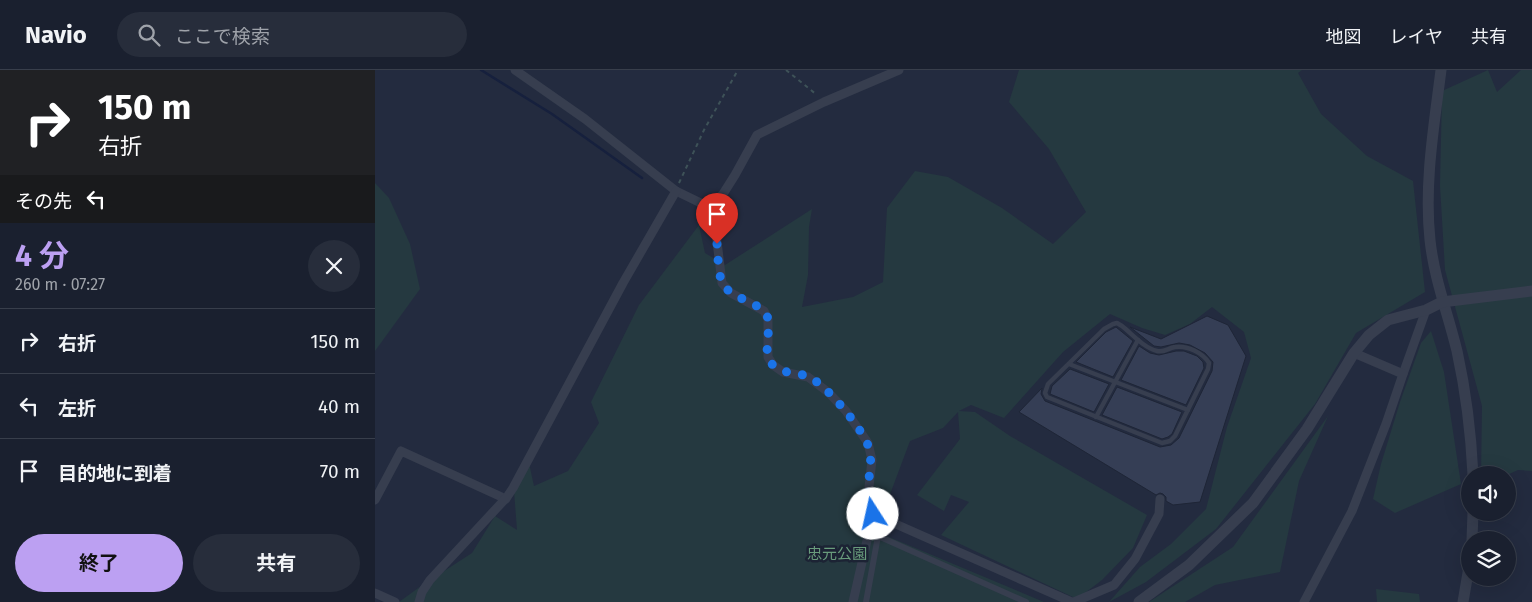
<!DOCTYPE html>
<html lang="ja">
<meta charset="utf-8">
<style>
:root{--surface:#1a202f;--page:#272d3b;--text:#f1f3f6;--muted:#9fa3aa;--line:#383e4b;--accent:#bca0f2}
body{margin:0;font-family:"Fira Sans","Noto Sans JP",sans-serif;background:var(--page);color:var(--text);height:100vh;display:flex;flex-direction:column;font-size:19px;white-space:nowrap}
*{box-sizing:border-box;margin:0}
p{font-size:16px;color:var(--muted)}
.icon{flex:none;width:28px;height:28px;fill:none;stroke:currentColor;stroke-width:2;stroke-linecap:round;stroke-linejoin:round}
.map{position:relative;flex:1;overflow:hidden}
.drawer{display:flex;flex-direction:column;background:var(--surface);width:375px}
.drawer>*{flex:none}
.guide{background:#202124;color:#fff;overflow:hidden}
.buttons{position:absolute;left:1086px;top:396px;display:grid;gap:10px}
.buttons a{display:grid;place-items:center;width:55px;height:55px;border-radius:50%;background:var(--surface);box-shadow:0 5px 20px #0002,0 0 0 1px var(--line);font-size:25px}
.pin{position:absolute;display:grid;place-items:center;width:42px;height:42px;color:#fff;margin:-51px -21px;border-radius:50% 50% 50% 0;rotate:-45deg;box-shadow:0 0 5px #0007}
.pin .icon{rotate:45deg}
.me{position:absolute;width:55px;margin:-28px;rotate:350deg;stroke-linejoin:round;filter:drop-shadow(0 0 4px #0008)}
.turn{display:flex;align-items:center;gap:18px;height:105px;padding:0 15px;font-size:22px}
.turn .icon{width:65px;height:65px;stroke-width:2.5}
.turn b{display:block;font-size:35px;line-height:42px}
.then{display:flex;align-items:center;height:48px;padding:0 15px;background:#0003;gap:10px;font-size:19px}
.round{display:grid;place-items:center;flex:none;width:52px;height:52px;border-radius:26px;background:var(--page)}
.head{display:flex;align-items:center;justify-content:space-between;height:85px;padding:0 15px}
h1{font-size:30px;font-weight:700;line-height:38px;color:var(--accent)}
.button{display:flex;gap:10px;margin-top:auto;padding:10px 15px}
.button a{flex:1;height:58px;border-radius:30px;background:var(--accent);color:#111;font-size:20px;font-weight:700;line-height:58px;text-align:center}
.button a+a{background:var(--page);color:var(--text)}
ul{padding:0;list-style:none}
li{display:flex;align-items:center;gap:15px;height:65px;padding:0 15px;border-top:1px solid var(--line)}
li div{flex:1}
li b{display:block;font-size:19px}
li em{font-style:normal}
header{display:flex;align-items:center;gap:30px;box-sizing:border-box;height:70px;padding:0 25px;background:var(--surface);border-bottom:1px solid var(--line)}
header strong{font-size:24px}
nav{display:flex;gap:28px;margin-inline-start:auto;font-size:18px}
.search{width:350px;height:45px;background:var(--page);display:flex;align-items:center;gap:12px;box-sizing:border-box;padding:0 18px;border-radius:28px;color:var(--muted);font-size:19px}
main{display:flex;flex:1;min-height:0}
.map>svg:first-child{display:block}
.green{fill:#253940}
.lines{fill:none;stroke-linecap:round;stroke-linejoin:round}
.stream{stroke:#16203d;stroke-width:2.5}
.building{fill:#353e55;stroke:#1e2536}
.path{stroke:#3e5258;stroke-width:2;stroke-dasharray:4 4;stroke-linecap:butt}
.service{stroke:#373e4f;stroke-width:4.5}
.pedestrian{stroke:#373e4f;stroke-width:6}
.minor{stroke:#373e4f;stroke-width:9}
.tertiary{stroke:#373e4f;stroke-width:11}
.route{stroke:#1a73e8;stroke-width:9;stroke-dasharray:0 16.2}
.labels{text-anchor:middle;stroke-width:5;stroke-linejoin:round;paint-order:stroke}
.park-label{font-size:15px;fill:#699c7c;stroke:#1c2334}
</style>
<header>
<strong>Navio</strong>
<div class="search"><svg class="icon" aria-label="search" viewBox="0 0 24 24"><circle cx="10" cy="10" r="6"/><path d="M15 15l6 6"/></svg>ここで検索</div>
<nav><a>地図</a><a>レイヤ</a><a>共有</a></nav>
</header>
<main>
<section class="drawer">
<div class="guide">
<div class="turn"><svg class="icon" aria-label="right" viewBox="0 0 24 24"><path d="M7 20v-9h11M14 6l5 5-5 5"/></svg><div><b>150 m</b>右折</div></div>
<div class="then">その先<svg class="icon" aria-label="left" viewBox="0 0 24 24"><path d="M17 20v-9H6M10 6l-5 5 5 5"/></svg></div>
</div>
<div class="head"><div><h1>4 分</h1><p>260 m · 07:27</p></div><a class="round"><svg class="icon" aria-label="close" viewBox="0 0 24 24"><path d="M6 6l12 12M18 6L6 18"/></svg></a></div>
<ul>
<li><svg class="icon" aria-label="right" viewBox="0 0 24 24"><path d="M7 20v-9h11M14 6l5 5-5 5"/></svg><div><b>右折</b></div><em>150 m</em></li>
<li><svg class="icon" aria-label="left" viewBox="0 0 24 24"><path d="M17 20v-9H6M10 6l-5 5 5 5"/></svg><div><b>左折</b></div><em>40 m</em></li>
<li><svg class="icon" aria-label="arrive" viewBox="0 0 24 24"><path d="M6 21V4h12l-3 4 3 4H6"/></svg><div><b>目的地に到着</b></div><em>70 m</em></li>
</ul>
<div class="button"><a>終了</a><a>共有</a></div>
</section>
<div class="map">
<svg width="1157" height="532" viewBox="0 0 1157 532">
<rect width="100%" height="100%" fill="#232b3f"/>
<g class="green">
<path d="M644,0h283l-4,3 23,41 46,42 46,25 12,111 -69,41 -41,71 -99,125 -70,53 -37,20 31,-35 31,-23 35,-35 21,-82 24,-69 -7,-26 -32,-25 -22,17 -25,11 -23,-7 -32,-14 -47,38 -59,66 -33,-13 -12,6 16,1 35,24 137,79 -14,33 -31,32 -25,19 -136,-64 28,-33 -18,-7 -7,16 -27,-16 43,-56 -2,-27 -15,16 -33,13 -21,56 -22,-8 -4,19 14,24 167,70h-645l22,-16 51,-33 23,-37 22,14 -3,-39 15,-28 5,23 34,-15 31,-48 -8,-21 48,-97 60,-80 6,28 20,12 87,-56 -3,18 -1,48 -6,32 51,-10 30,-15 4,-74 28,-37 33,6 54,31 51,36 33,-32 -37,-63 -40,-47z"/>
<path d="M1113,0l9,22 24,-22h11v401l-14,-1 -11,5h-26l1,-69 -37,-136 -5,-84 2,-95z"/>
<path d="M0,113l14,15 21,46 10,45 -45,62z"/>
<path d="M1056,261l13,41 17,112 -66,29 -22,-14 8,-35 19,-62 21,-59z"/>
<path d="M953,346l-29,65 -19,91 -65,13 -30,17h-36l84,-55z"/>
<path d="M1001,519l43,5 1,8h-43z"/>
</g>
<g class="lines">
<path class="stream" d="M106,0l71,44 90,64"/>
</g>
<g class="building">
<path d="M832,246l21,9 18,31 -46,146 -27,3 -7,-4v-4l-3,-3 -3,-1 -4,2 -137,-83 23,-24 -1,6 4,7 115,46 11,-2 8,-7 33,-67 1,-9 -8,-9 -15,-8 -11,-2 -18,4 -7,-1 -24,-19 31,12z"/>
<path d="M741,257l17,14 -20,36 -37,-15 30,-30z"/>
<path d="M764,276l11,7 9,2 17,-4h8l13,5 6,6 1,6 -18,37 -65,-25z"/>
<path d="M695,299l39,15 -15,28 -44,-18 2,-8z"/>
<path d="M742,317l65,25 -10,22 -4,3 -6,2 -60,-24z"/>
</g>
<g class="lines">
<g class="path">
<path d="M411,0l31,25"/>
<path d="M304,113l25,-53 34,-60"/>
</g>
<g class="service">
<path d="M742,253l5,3c10,8 22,22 35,25 7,2 11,-3 18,-4 12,-2 28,6 34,16l-1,6 -33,67 -5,5 -8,2 -115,-46 -2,-4 3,-9 56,-55 9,-5z"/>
<path d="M694,294l119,46"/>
<path d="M721,347l42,-77"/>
</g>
<path class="pedestrian" d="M491,532l12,-66 148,66"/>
<g class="minor">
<path d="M140,0l70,49 91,72 33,16 6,18 7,58 9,10 33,18 4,8v38l5,8 10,7 25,5 20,15 18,19 22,32 4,17 -4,36 5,18 -20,88"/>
<path d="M334,137l14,-13 12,-19 22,-40 67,-33 75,-32"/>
<path d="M1028,304l23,-64"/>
<path d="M0,430l26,-49 105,48"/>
<path d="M498,444l199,88"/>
<path d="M0,523l20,9"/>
<path d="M44,532l3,-10 8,-12 77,-83 6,-9 110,-205 53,-92"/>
<path d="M699,532l40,-17 21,-26 24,-45 1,-15"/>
<path d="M929,532l48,-91 34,-87 17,-50 -49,-21"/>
</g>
<g class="tertiary">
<path d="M1066,0c-7,56 -17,114 -11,170 4,38 18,74 27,111 9,41 14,82 16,124"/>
<path d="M1097,470l1,-28"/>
<path d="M764,532l50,-37 64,-62 54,-74 47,-76 15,-18 19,-15 38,-10 16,-8 90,-11"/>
<path d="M1088,532l7,-41"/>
</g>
</g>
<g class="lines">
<path class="route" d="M342,174c1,11 1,29 5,38 7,18 42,19 46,37 3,15 -7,36 6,47 10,8 21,6 33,10 18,7 52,49 60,67 8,18 0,34 1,52 0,6 3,13 5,19"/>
</g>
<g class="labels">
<g class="park-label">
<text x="462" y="489">忠元公園</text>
</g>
</g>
</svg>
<div class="buttons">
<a><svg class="icon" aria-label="sound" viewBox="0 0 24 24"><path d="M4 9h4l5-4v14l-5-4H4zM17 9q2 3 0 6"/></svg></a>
<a><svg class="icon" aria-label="layers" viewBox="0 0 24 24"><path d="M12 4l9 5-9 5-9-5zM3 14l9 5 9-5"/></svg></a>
</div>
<div class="pin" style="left:342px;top:174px;background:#d93025"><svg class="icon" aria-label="arrive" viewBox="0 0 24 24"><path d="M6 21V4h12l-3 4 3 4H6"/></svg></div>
<svg class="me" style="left:498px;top:444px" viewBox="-20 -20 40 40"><circle r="19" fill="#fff"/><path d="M0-13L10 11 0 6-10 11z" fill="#1a73e8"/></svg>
</div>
</main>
